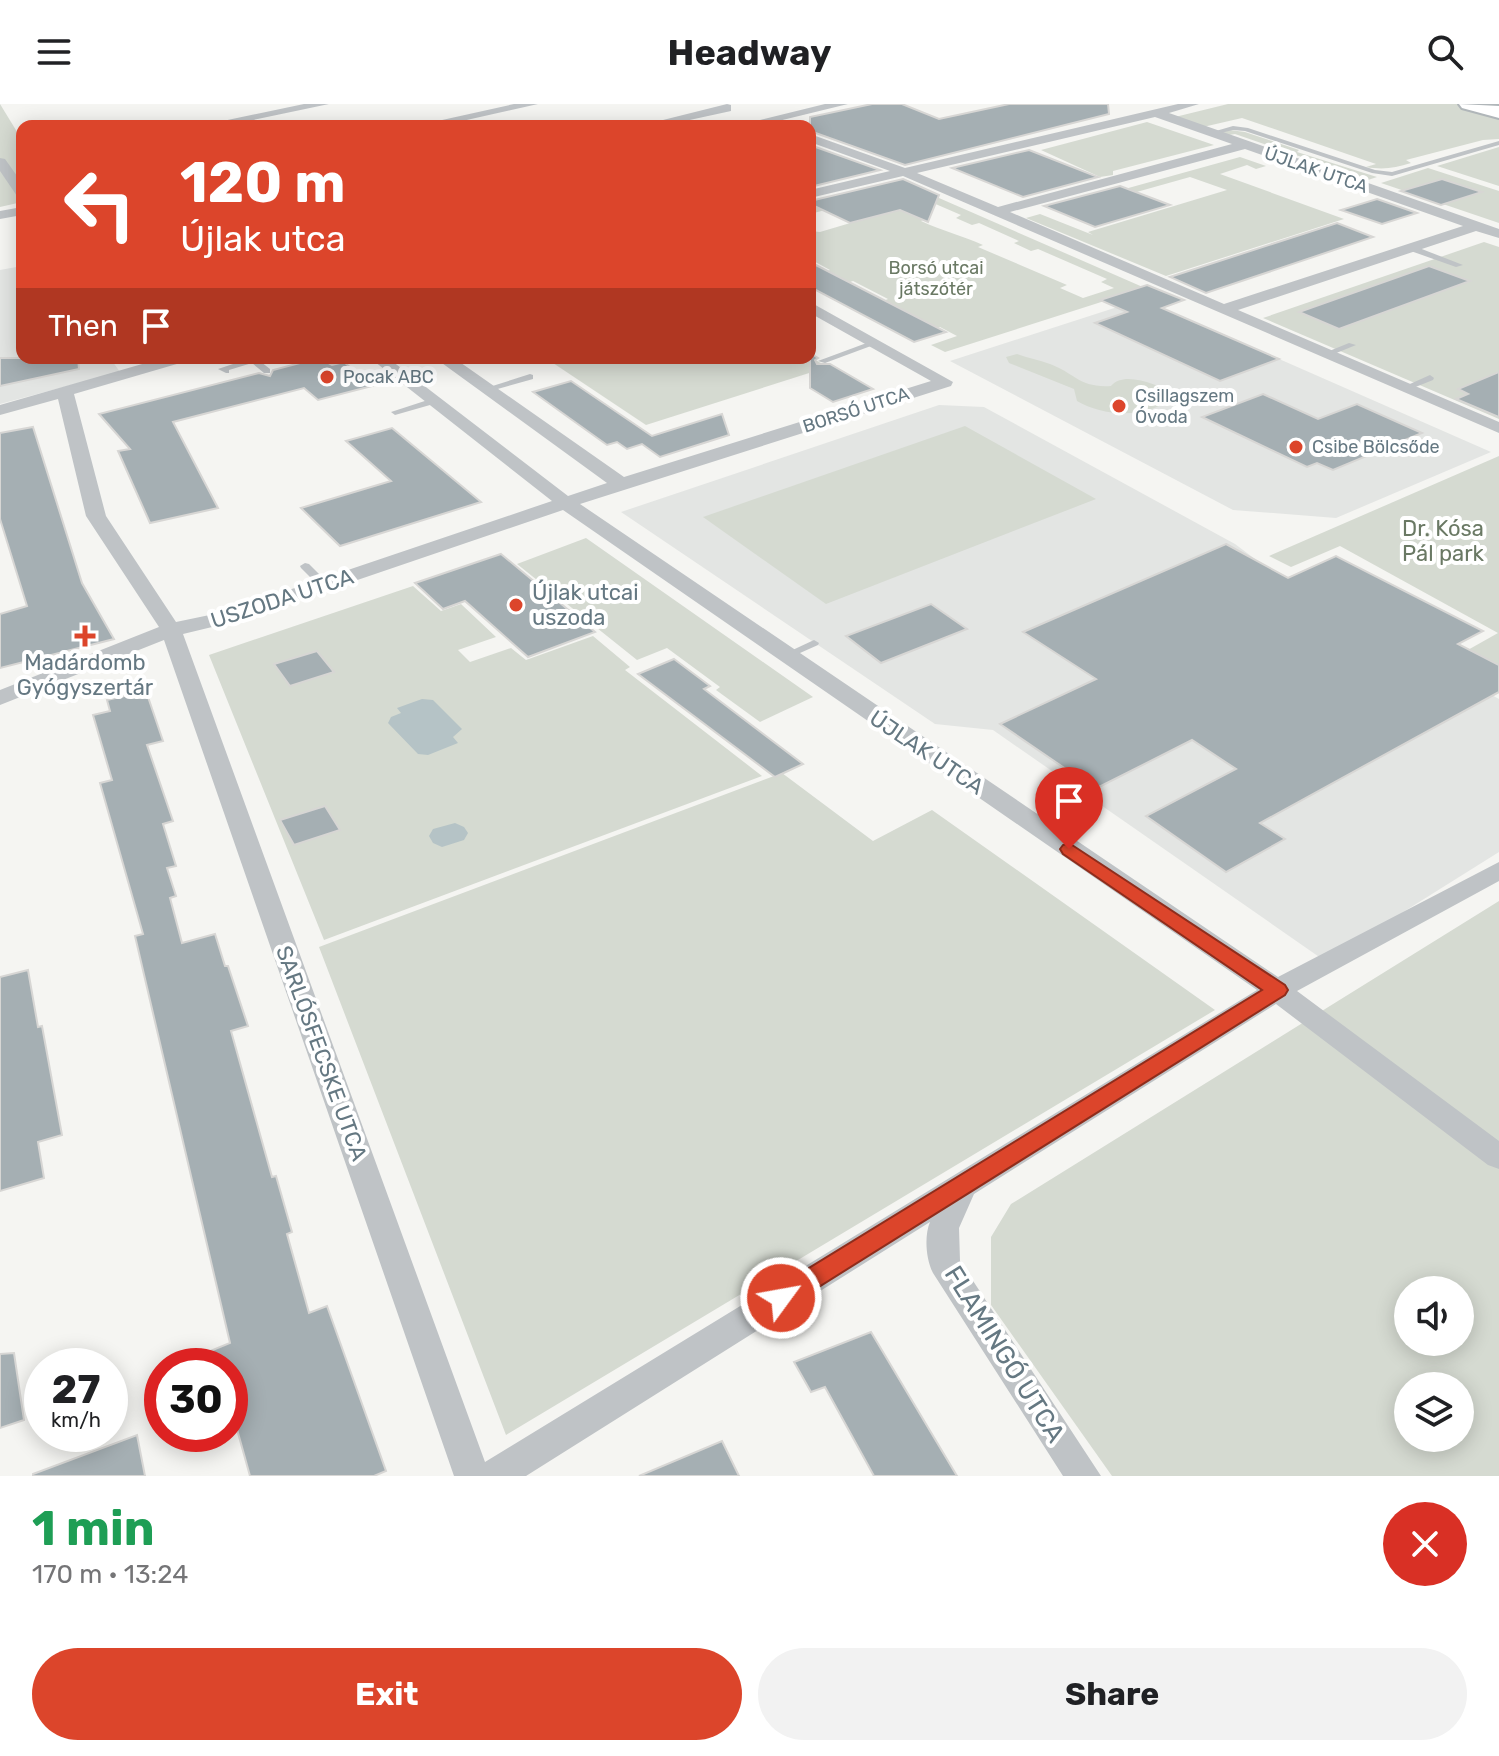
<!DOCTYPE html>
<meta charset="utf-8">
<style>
:root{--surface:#fff;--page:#f2f2f2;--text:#202124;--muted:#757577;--accent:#dc452b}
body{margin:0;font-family:Rubik,sans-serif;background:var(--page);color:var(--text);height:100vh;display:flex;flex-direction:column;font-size:30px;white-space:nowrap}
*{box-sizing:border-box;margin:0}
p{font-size:26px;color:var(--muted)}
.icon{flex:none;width:44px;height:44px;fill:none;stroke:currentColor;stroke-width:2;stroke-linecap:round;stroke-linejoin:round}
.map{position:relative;height:1372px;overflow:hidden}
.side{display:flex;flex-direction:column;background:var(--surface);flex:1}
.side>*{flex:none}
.guide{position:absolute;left:16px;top:16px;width:800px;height:244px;border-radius:16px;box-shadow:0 4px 20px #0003;background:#dc452b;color:#fff;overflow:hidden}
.tools{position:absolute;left:1394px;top:1172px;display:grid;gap:16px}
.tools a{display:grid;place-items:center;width:80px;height:80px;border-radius:50%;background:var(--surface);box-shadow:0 4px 20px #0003;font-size:40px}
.speed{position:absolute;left:24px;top:1244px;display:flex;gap:16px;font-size:40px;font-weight:700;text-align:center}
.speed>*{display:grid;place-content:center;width:104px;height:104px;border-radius:50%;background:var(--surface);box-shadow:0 4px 20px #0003;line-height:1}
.speed small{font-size:20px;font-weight:400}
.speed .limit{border:12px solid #d22;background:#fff;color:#111}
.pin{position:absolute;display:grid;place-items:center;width:68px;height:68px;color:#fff;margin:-82px -34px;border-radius:50% 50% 50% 0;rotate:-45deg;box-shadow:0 0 8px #0007}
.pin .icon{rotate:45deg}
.me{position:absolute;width:88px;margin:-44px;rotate:58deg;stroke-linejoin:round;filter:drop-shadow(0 0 6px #0008)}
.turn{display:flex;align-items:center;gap:28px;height:168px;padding:0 32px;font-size:36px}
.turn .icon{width:104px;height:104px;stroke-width:2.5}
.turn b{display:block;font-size:56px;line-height:68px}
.then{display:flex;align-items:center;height:76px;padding:0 32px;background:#0003;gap:16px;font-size:30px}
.round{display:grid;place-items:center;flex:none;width:84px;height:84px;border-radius:42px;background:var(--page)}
.headline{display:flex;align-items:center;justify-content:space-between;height:136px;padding:0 32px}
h1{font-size:48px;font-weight:700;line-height:60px;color:#1e9e55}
.button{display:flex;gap:16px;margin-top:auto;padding:16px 32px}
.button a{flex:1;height:92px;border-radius:48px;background:var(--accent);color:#fff;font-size:32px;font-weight:700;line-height:92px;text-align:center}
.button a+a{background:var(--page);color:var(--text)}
header{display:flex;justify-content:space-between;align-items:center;height:104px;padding:0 32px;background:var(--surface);font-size:36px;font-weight:700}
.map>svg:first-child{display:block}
.built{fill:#e3e5e3}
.green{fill:#d5dad1;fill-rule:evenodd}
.water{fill:#b5c3c6}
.building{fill:#a5afb3;stroke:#d7d6d4;stroke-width:2}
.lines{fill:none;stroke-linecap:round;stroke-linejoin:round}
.primary-casing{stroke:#b0b6b9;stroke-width:4}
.lane{fill:#bfc3c6;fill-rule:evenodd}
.street{fill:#bfc3c6;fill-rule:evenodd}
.primary{fill:#fff;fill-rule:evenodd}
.route{fill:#dc452b;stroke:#8f2d1c;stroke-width:2}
.poi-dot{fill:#dc452b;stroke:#fff;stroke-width:3}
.labels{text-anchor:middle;stroke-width:8;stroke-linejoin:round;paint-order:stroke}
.far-street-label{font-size:18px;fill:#657882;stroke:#fff}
.far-park-label{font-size:18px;fill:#6a7964;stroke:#fff}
.far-poi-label{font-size:18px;fill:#657882;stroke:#fff;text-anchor:start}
.park-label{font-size:22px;fill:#6a7964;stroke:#fff}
.poi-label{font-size:22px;fill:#657882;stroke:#fff;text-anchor:start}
.street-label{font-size:22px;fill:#657882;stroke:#fff}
.near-street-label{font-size:26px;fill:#657882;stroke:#fff}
</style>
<header><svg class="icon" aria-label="menu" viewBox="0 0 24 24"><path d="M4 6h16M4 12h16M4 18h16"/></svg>Headway<svg class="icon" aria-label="search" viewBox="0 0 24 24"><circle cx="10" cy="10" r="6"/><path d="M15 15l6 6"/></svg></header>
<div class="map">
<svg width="1499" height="1372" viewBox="0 0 1499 1372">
<rect width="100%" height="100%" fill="#f5f5f2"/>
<g class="built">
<path d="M22,162v92h88l10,14 -120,32v-134z"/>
<path d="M1136,197l26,6 44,23 5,-1 280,123 -155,66 -103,-8 -283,-149z"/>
<path d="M939,301l45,2 251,137 20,15 -12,6 32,18 61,-27 147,75 -63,33 46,17 33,18v153l-174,109 -332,-231 -58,-6 -314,-212z"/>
</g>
<g class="green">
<path d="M0,0l22,36v62l-22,5z"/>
<path d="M1228,0h271v35l-16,1 -77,20 5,3c-16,5 -28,7 -45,4l10,-3 -134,-46 -39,9 -28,-10z"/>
<path d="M1147,18l67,23 -101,26v4l-13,2 -59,-27z"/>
<path d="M1230,26l15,2 54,18 -2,2 80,25 -9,3 -133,-46 -12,2 -4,-4z"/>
<path d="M1499,43v39l-62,-20z"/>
<path d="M1240,53l26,9 -10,3 -9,-4 -27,9 124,45 -178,57 -140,-58 14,-4 53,21 -5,-3 139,-42 -37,-13 -121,34 -9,-4z"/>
<path d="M1428,64l71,23v32l-118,-40z"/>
<path d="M900,77l245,107 -200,64 -14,-7 26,-9 -17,-9 -7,2 -52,-27 7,-3 -35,-18 -6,2 -22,-11 5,-2 -20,-11v-28l10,1 74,-22h9l22,9 -4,2c21,10 40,14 62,24l-5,2 89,38 -7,3 23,10 31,-10 -13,-6 6,-3 -69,-30 -7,2 -17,-8 5,-2 -40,-18 -7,2 -16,-7 5,-3 -37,-16 -49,-2 -65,17v-10z"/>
<path d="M1484,138l15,5v172l-236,-101z"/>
<path d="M1017,250c11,4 22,6 33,10 25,9 29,24 61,22 14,-17 48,1 66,7 -24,26 -71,25 -100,8l-3,-12 -65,-26 -3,-6z"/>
<path d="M810,253l18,10 -182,58 -93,-62 19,-5z"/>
<path d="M965,322l131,73 -270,105 -123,-87z"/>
<path d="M1499,352v231l-49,-27 48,-27 -158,-87 -49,21 -22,-11z"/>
<path d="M586,434l227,159 -53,25 -44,-32 4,-3 -53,-39 -30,12 -120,-96z"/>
<path d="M413,482l28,25 20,-7 35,33 -38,13 12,12 41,-14 15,12 67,-24 37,31 -5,3 137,106 -438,164 -115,-285z"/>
<path d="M782,669l91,68 59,-31 283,200 -709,425 -187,-488z"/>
<path d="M1499,797v575h-387l-121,-171v-68l20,-33zM1408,1186h52v52h-52zM1408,1282h52v52h-52z"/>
</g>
<g class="water">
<path d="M422,595l11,1 29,29 -9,8 5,6 -30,12 -10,-1 -30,-31 3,-6 10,-4 -4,-5z"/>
<path d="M455,719l9,4 4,6 -4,7 -22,7 -9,-4 -4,-7 4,-7z"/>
</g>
<g class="building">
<path d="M872,0h30l37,15 70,-15h99l1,10 -204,51 -95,-34v-14z"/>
<path d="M810,41l70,25 -70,17z"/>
<path d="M1029,46l69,27 -75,20 -71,-29z"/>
<path d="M903,75l36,16 -11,27 -28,-12 -50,13 -40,-19v-3z"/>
<path d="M1442,75l40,13 -41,13 -40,-14z"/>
<path d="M1120,82l50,19 -75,22 -51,-21z"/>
<path d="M1377,95l40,14 -35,11 -41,-14z"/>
<path d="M1337,119l36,14 -167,56 -36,-16z"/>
<path d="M810,159v-1l136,70 -32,10 -104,-55z"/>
<path d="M1429,162l41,15 -131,48 -40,-17z"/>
<path d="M1147,181l37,15 -22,8 117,51 -59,22 -125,-58 32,-11 -27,-12z"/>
<path d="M810,249l8,5 -3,2 2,4h13l43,25 -40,13 -23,-14z"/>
<path d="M0,254h78l1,11 -79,17z"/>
<path d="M319,254l13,7 12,-3 28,24 -54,14 -14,-12 -131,34 45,86 -68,15 -32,-72 12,-2 -31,-35 160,-41 11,3 3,-6z"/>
<path d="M1499,268v45l-43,-18 12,-5 -10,-5z"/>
<path d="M571,277l81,55 70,-22 7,21 -69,22 -18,-13 -15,5 -10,-7 -10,3 -74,-53z"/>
<path d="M1263,290l55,25 39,-15 65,29 -89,37 -16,-7 -10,4 -105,-50z"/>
<path d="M33,323l49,156 32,56 -114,29v-54l27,-8 -27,-87v-86z"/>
<path d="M392,324l89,74 -141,44 -39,-38 90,-27 -45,-40z"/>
<path d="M1226,440l62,34 48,-22 147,75 -25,13 41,21v27l-239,131 25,16 -59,33 -80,-56 90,-47 -44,-29 -97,49 -95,-65 96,-45 -73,-47z"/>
<path d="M501,450l94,78 -67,25 -63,-56 -22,8 -28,-26z"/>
<path d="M931,500l36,25 -86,34 -35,-27z"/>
<path d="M317,547l17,21 -44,14 -16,-22z"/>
<path d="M674,555l36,27 -6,3 99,75 -28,13 -137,-103z"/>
<path d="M146,587l17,50 -16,4 26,76 -10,3 13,42 -9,2 9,28 -6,2 12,45 33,-9 10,32h3l20,60 -17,5 41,146 4,-1 16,56 -5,2 22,79 18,-7 59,165 -12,5h-124l-20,-72v-38h-56l56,-23 -95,-407 8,-2 -43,-151 12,-3 -19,-65 17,-4 -3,-11z"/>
<path d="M325,702l15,24 -46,15 -14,-25z"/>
<path d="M28,866l10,57 4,-1 20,109 -24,7 6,36 -44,13v-214z"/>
<path d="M871,1228l86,144h-83l-49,-89 -14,5 -17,-30z"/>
<path d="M14,1249l10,67 -24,8v-74z"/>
<path d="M137,1331l8,41h-112v-2z"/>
<path d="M722,1337l17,35h-100z"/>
</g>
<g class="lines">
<g class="primary-casing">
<path id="primary" d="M1459,0l40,2v12l-37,-10z"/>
</g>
<g class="lane">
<path d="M1233,22l15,2 127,42 17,2 107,-31v4l-107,31 -20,-3 -127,-42 -12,-1 -21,5 -3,-2z"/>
<path d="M1408,142h6l49,19 -7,2 -48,-17z"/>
<path d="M872,237l7,2 -54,20 -7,-2z"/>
<path d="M1349,239l7,2 -27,11 -7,-2z"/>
<path d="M251,254h5l14,11v4h-6l-12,-10 -23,7v3h-3l-8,-4z"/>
<path d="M530,270l3,1v4l-46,13 -4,-3z"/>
<path d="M1430,271l4,3 -1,2 -25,10 -7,-2z"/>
<path d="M434,294l3,1v4l-42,12 -4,-3z"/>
<path d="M305,459l4,1 19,19v4h-8l-19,-19 -1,-2z"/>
<path d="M814,536l5,3 -1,2 -27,12h-8l-1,-2z"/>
</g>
<g class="street">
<path d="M304,0h25l-104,22h-26z"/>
<path d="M514,0h24l-98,22h-25z"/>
<path d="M727,0l4,1v6l-69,15h-23z"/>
<path d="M825,0h23l-86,21 -6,-4z"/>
<path d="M1178,0h21l-30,9 330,116v9l-23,-7 -238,79 261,112v11l-596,-257 -93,22v-8l80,-19 -80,-29v-8l95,34zM1155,13l77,27 -234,63 -81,-34zM1245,45l218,77 -239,78 -214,-92z"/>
<path d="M0,54l5,1 17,24v14l-5,-1 -17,-25z"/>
<path d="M22,103v8l-22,4v-8z"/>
<path d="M810,198l143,80 -2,4 -371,118 698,473 221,-115v19l-202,110 202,150v28l-11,-4 -212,-161 -302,190 -15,34 1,33 141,215h-38l-130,-203c-7,-13 -9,-37 -3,-51l-404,254h-72l-290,-836 -164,65v-15l159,-63 -73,-111 -28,-117 -58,16v-10l163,-47h26l-2,3 -113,33 32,122 70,106 48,-10 328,-111 -182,-143h18l180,138 39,-13 -172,-125h19l170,119 307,-96 -121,-68zM563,406l694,480 -772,472 -302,-828 54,-13z"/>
</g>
<use href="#primary" class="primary"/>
</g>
<path class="route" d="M1069,739l216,142 3,5 -3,5 -495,310 -9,3 -8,-3 -4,-7 4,-8 489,-300 -199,-136 -3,-5 3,-4z"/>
<g class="poi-dot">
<circle cx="327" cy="273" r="8"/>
<circle cx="1119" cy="302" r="8"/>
<circle cx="1296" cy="343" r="8"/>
<circle cx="516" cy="501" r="8"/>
<path d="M81 520h8v8h8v8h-8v8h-8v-8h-8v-8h8z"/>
</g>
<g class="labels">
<g class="far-street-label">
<text transform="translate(1316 66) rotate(19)" y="6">ÚJLAK UTCA</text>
<text transform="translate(856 306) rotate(-18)" y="6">BORSÓ UTCA</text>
</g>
<g class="far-park-label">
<text x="936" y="170">Borsó utcai<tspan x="936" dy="21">játszótér</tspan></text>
</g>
<g class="far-poi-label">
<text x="343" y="279">Pocak ABC</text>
<text x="1135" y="298">Csillagszem<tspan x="1135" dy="21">Óvoda</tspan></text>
<text x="1312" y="349">Csibe Bölcsőde</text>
</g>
<g class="park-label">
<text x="1443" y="432">Dr. Kósa<tspan x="1443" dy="25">Pál park</tspan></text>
</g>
<g class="poi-label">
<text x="532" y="496">Újlak utcai<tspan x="532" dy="25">uszoda</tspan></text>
<text x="85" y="566" text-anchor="middle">Madárdomb<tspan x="85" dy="25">Gyógyszertár</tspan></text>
</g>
<g class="street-label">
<text transform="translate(282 494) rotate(-18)" y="8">USZODA UTCA</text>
<text transform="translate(927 648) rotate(34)" y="8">ÚJLAK UTCA</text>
<text transform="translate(322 949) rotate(70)" y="8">SARLÓSFECSKE UTCA</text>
</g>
<g class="near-street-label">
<text transform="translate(1005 1250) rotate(58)" y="9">FLAMINGÓ UTCA</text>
</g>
</g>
</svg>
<div class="tools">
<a><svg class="icon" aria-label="sound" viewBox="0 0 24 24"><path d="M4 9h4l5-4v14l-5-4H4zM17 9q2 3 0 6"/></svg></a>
<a><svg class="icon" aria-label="layers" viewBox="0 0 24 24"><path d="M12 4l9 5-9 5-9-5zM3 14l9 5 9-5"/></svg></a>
</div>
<div class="speed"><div>27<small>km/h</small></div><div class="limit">30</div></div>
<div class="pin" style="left:1069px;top:745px;background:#d93025"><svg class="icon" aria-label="arrive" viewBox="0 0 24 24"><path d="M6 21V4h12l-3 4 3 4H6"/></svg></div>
<svg class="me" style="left:781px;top:1194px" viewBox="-20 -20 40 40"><circle r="17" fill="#dc452b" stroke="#fff" stroke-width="3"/><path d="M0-11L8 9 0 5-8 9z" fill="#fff"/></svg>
<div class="guide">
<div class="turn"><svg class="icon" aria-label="left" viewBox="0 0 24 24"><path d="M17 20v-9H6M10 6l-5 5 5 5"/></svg><div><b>120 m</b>Újlak utca</div></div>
<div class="then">Then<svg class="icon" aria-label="arrive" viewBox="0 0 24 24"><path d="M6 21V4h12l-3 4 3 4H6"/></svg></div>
</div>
</div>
<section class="side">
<div class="headline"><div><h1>1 min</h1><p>170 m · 13:24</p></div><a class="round" style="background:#d93025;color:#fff"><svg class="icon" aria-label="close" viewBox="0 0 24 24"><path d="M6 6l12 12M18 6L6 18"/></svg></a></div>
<div class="button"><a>Exit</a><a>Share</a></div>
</section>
